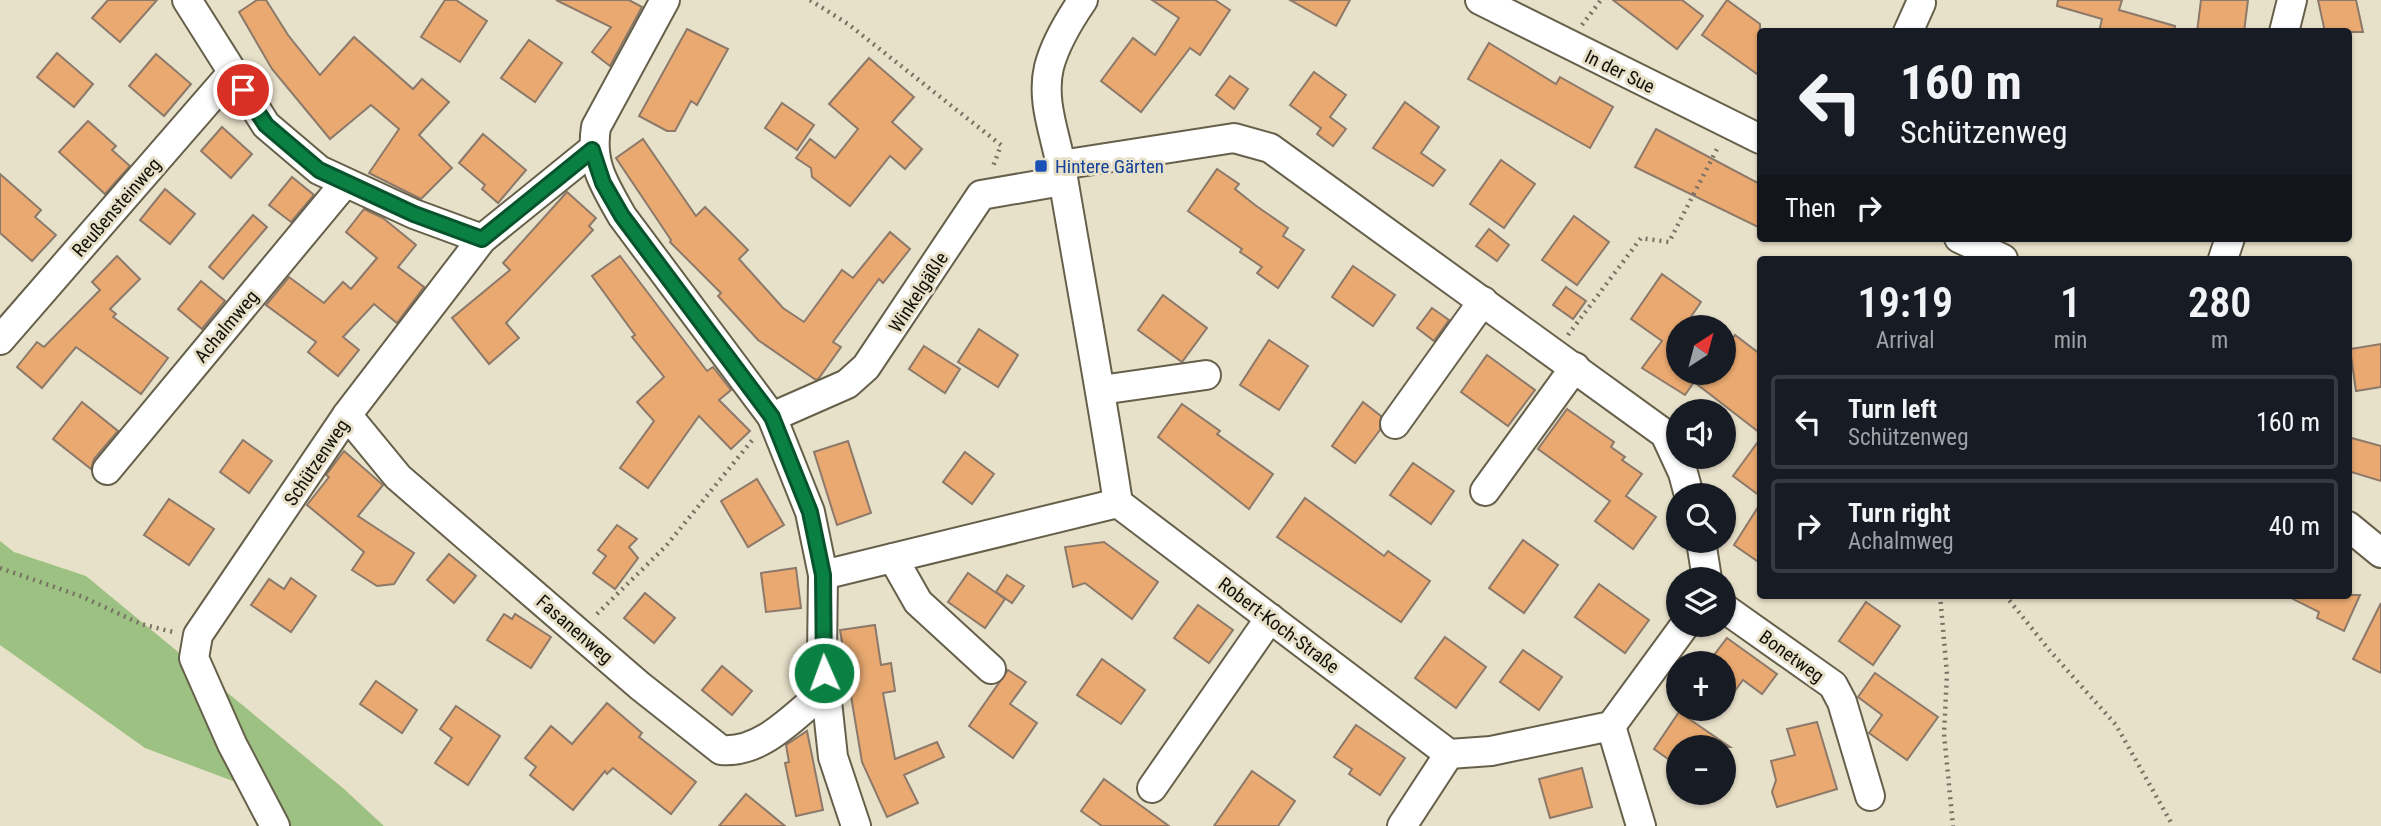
<!DOCTYPE html>
<meta charset="utf-8">
<style>
:root{--surface:#171b24;--page:#242831;--text:#f1f3f6;--muted:#9ea1a6;--line:#363941}
body{margin:0;font-family:"Roboto Condensed",sans-serif;background:var(--page);color:var(--text);height:100vh;display:flex;flex-direction:column;font-size:26px;white-space:nowrap}
*{box-sizing:border-box;margin:0}
p{font-size:23px;color:var(--muted)}
.icon{flex:none;width:38px;height:38px;fill:none;stroke:currentColor;stroke-width:2;stroke-linecap:round;stroke-linejoin:round}
.map{position:relative;flex:1;overflow:hidden}
.side{position:absolute;left:1757px;top:256px;width:595px;height:343px;display:flex;flex-direction:column;background:var(--surface);border-radius:7px;box-shadow:0 2px 5px #0004}
.side>*{flex:none}
.banner{position:absolute;left:1757px;top:28px;width:595px;height:214px;border-radius:7px;box-shadow:0 2px 5px #0004;background:#171b24;color:var(--text);overflow:hidden}
.needle{width:46px;rotate:36deg}
.buttons{position:absolute;left:1666px;top:315px;display:grid;gap:14px}
.buttons a{display:grid;place-items:center;width:70px;height:70px;border-radius:50%;background:var(--surface);box-shadow:0 2px 5px #0004;font-size:35px}
.pin{position:absolute;display:grid;place-items:center;width:60px;height:60px;color:#fff;margin:-30px;border:4px solid #fff;border-radius:50%;box-shadow:0 2px 7px #0007}
.me{position:absolute;width:77px;margin:-38px;rotate:358deg;stroke-linejoin:round;filter:drop-shadow(0 0 5px #0008)}
.turn{display:flex;align-items:center;gap:24px;height:147px;padding:0 28px;font-size:32px}
.turn .icon{width:91px;height:91px;stroke-width:2.5}
.turn b{display:block;font-size:49px;line-height:60px}
.then{display:flex;align-items:center;height:66px;padding:0 28px;background:#0003;gap:14px;font-size:26px}
.eta{display:flex;justify-content:space-evenly;align-items:center;height:119px;text-align:center}
.eta b{font-size:42px;font-weight:600;line-height:49px}
ul{padding:0;list-style:none}
li{display:flex;align-items:center;gap:21px;height:94px;margin:0 14px 10px;padding:0 14px;border:4px solid var(--line);border-radius:7px}
li div{flex:1}
li b{display:block;font-size:26px}
li em{font-style:normal}
.map>svg:first-child{display:block}
.green{fill:#9dc182}
.building{fill:#e9a970;stroke:#8c796a;stroke-width:2}
.lines{fill:none;stroke-linecap:round;stroke-linejoin:round}
.minor-casing{stroke:#66604b;stroke-width:32}
.path{stroke:#777263;stroke-width:4.5;stroke-dasharray:2 5;stroke-linecap:butt}
.minor{stroke:#fff;stroke-width:28}
.route-casing{stroke:#07532c;stroke-width:18}
.route{stroke:#0b8043;stroke-width:12}
.transit-dot{fill:#1a4fb4;stroke:#e8e1ca;stroke-width:2.5}
.labels{text-anchor:middle;stroke-width:6;stroke-linejoin:round;paint-order:stroke}
.street-label{font-size:19px;fill:#141109;stroke:#e8e1ca}
.transit-label{font-size:19px;fill:#164399;stroke:#e8e1ca;text-anchor:start}
</style>
<div class="map">
<svg width="2381" height="826" viewBox="0 0 2381 826">
<rect width="100%" height="100%" fill="#e8e1ca"/>
<path class="green" d="M0,541l14,11 72,24 258,213 40,37h-109l-21,-37 -109,-41 -145,-103z"/>
<g class="building">
<path d="M108,0h49l-37,42 -28,-24z"/>
<path d="M257,0h9l22,35 32,40 34,-38 59,52 9,-10 27,23 -30,33 33,33 -31,31 -52,-26 30,-44 -28,-24 -41,34 -58,-70 -33,-57z"/>
<path d="M445,0h11l31,21 -27,41 -39,-25z"/>
<path d="M556,0h73l13,7 -32,59 -18,-14 19,-25z"/>
<path d="M1152,0h63l15,10 -30,45 -10,-7 -49,64 -40,-31 32,-43 22,17 24,-37z"/>
<path d="M1290,0h60l-14,26z"/>
<path d="M1613,0h69l21,16 -26,33z"/>
<path d="M1727,0l33,24v52l-58,-41z"/>
<path d="M2058,0h64l-3,10 56,16 -1,6h-75l3,-13 -45,-13z"/>
<path d="M2201,0h47l-4,32h-47z"/>
<path d="M2318,0h38l7,32h-38z"/>
<path d="M687,29l41,20 -31,56 -6,-4 -16,30h-8l-28,-15z"/>
<path d="M529,40l33,23 -27,39 -34,-24z"/>
<path d="M1489,43l67,41 4,-7 53,30 -23,41 -122,-69z"/>
<path d="M57,53l36,31 -19,23 -37,-30z"/>
<path d="M156,54l35,30 -27,32 -35,-30z"/>
<path d="M869,58l45,39 -22,25 30,27 -17,20 -15,-13 -40,50 -38,-29 -1,-9 -15,-10 14,-19 25,19 23,-29 -29,-25z"/>
<path d="M1314,72l32,23 -16,22 16,12 -13,17 -16,-12 4,-6 -31,-23z"/>
<path d="M1230,76l18,13 -14,20 -18,-14z"/>
<path d="M1405,102l34,25 -18,26 24,17 -12,16 -60,-38z"/>
<path d="M782,103l32,22 -17,25 -32,-22z"/>
<path d="M88,121l28,25 -4,4 18,16 -25,28 -46,-42z"/>
<path d="M222,127l30,27 -21,24 -30,-27z"/>
<path d="M1656,129l104,55v44l-125,-61z"/>
<path d="M483,134l43,36 -28,33 -16,-14 3,-4 -26,-22z"/>
<path d="M643,139l53,77 9,-9 43,43 -9,9 44,49 21,14 38,-52 11,8 37,-46 20,17 -27,34 -4,-4 -46,63 8,5 -22,31 -3,2 -58,-40 -40,-44 3,-3 -51,-51 1,-2 -55,-82z"/>
<path d="M1501,160l34,24 -31,44 -34,-24z"/>
<path d="M1217,169l22,15 -4,5 20,16 33,23 -5,8 21,14 -26,38 -21,-15 5,-6 -22,-15 2,-3 -54,-38z"/>
<path d="M0,174l41,36 -6,7 21,18 -24,26 -32,-28z"/>
<path d="M292,177l22,18 -23,27 -22,-17z"/>
<path d="M165,189l30,25 -25,30 -30,-24z"/>
<path d="M567,192l29,26 -7,8 4,4 -87,93 13,15 -30,26 -37,-46 58,-48 -7,-7z"/>
<path d="M364,209l19,9 33,27 -18,22 26,20 -27,36 -23,-19 -31,33 16,13 -21,26 -30,-24 8,-10 -50,-37 23,-28 35,26 19,-21 8,7 26,-31 -31,-26z"/>
<path d="M253,215l14,12 -44,52 -14,-12z"/>
<path d="M1574,216l35,26 -32,43 -35,-25z"/>
<path d="M1489,229l20,16 -12,16 -21,-15z"/>
<path d="M117,256l23,23 -30,30 6,5 -3,3 55,41 -27,36 -65,-47 -34,41 -25,-21 20,-25 7,5 56,-57 -8,-8z"/>
<path d="M620,256l87,115 6,-4 18,23 -12,10 31,31 -19,18 -32,-33 -51,72 -28,-20 34,-47 -17,-19 27,-25 -32,-40 3,-2 -43,-59z"/>
<path d="M1353,266l42,29 -22,31 -41,-29z"/>
<path d="M1662,274l39,28 -17,25h-6v46h46v-22l11,-16 25,19v79l-66,-51 -9,13 -43,-27 20,-27 -31,-22z"/>
<path d="M201,281l24,20 -23,28 -24,-20z"/>
<path d="M1566,287l20,14 -13,18 -20,-14z"/>
<path d="M1163,295l44,33 -25,34 -44,-32z"/>
<path d="M1432,308l17,12 -15,21 -17,-13z"/>
<path d="M979,329l39,26 -20,32 -40,-25z"/>
<path d="M1269,340l39,26 -29,44 -39,-25z"/>
<path d="M2381,344v43l-25,4 -6,-42z"/>
<path d="M924,346l36,23 -15,24 -36,-24z"/>
<path d="M1487,355l48,35 -27,36 -47,-34z"/>
<path d="M82,402l36,29 -24,28 -3,10 -38,-30z"/>
<path d="M1363,402l18,14 -1,14 -25,33 -23,-17z"/>
<path d="M1182,404l38,27 -3,3 56,40 -24,35 -91,-72z"/>
<path d="M1567,409l47,33 -3,5 14,10 -3,3 20,14 -16,22 30,21 -23,32 -38,-28 15,-20 -72,-52z"/>
<path d="M2348,437l33,9v35l-33,-10z"/>
<path d="M1760,439v57l-27,-20z"/>
<path d="M243,440l29,21 -23,32 -29,-21z"/>
<path d="M848,441l23,72 -34,12 -23,-73z"/>
<path d="M344,451l39,34 -25,31 56,37 -20,31 -17,2 -25,-16 12,-18 -57,-47 22,-28 -3,-2z"/>
<path d="M965,452l29,22 -22,30 -29,-22z"/>
<path d="M1413,463l41,28 -23,33 -41,-29z"/>
<path d="M757,479l27,46 -36,22 -27,-46z"/>
<path d="M1305,498l79,58 4,-5 42,30 -29,41 -124,-85z"/>
<path d="M169,499l45,30 -25,36 -45,-30z"/>
<path d="M1760,504v59l-26,-18z"/>
<path d="M617,525l20,14 -8,8 9,11 -23,31 -22,-16 13,-17 -8,-6z"/>
<path d="M1523,540l35,25 -34,48 -35,-25z"/>
<path d="M1104,542l54,40 -26,37 -47,-36 -12,4 -8,-40z"/>
<path d="M449,554l27,22 -22,27 -27,-23z"/>
<path d="M796,568l5,40 -35,4 -5,-39z"/>
<path d="M968,573l37,26 -20,29 -37,-26z"/>
<path d="M1007,575l17,11 -12,17 -16,-11z"/>
<path d="M291,578l25,18 -25,36 -40,-27 18,-26 15,10z"/>
<path d="M1599,584l50,36 -24,33 -50,-36z"/>
<path d="M645,593l30,25 -21,25 -30,-25z"/>
<path d="M2285,595h75l-16,36 -27,-13 2,-6z"/>
<path d="M1866,602l34,24 -27,39 -34,-24z"/>
<path d="M2381,603v70l-28,-14z"/>
<path d="M1198,605l35,25 -24,33 -35,-25z"/>
<path d="M504,614l8,5 3,-5 36,23 -20,31 -44,-28z"/>
<path d="M875,625l6,40 10,-2 4,28 -12,2 12,66 42,-17 7,15 -40,18 14,28 -31,14 -25,-55 -22,-132z"/>
<path d="M1445,637l41,30 -30,41 -41,-30z"/>
<path d="M1727,638l50,36 -15,20 -19,-14 -19,26v-43h-16z"/>
<path d="M1523,650l39,27 -23,33 -39,-28z"/>
<path d="M1102,659l43,31 -24,34 -44,-29z"/>
<path d="M722,666l30,25 -20,24 -30,-25z"/>
<path d="M1008,670l18,12 -16,22 27,19 -24,35 -44,-32z"/>
<path d="M1875,673l63,44 -31,43 -38,-27 13,-18 -24,-18z"/>
<path d="M376,681l41,29 -15,23 -42,-29z"/>
<path d="M607,703l35,30 -3,4 57,45 -25,32 -58,-46 -6,6 -2,-3 -32,39 -43,-35 6,-8 -11,-9 26,-32 21,18z"/>
<path d="M456,706l44,30 -32,49 -33,-22 17,-25 -12,-9z"/>
<path d="M1679,712l51,35h-52v19l-24,-17z"/>
<path d="M1817,722l20,67 -60,18 -5,-15 4,-12 -5,-19 24,-6 -8,-26z"/>
<path d="M1356,725l49,33 -25,37 -31,-21 3,-5 -18,-12z"/>
<path d="M807,731l16,79 -27,6 -11,-53 4,-1 -3,-17z"/>
<path d="M1582,768l10,39 -42,11 -11,-39z"/>
<path d="M1252,771l43,30 -17,25h-64z"/>
<path d="M1104,779l65,47h-67l-21,-15z"/>
<path d="M746,794l39,32h-66z"/>
</g>
<g class="lines">
<g class="minor-casing">
<g id="minor">
<path d="M187,0l79,125 53,45 95,44 68,25"/>
<path d="M665,0l-69,127c-6,37 8,57 26,89l150,201 38,95 13,63 -1,80 11,102 23,69"/>
<path d="M1083,0c-13,19 -28,44 -34,67 -8,34 6,66 12,99 19,113 40,225 57,337"/>
<path d="M1480,0l280,139"/>
<path d="M1908,32l13,-29"/>
<path d="M2284,32l8,-32"/>
<path d="M1061,165l173,-27 36,10 395,286 18,39 6,22"/>
<path d="M1959,238l44,21"/>
<path d="M2223,259l7,-21"/>
<path d="M0,340l232,-267"/>
<path d="M1101,390l105,-15"/>
<path d="M347,415l51,62 242,209 81,64c41,4 74,-35 104,-59"/>
<path d="M772,417l75,-33 19,-17 115,-172 81,-14"/>
<path d="M1395,424l88,-123"/>
<path d="M107,470l238,-287"/>
<path d="M1485,491l90,-124"/>
<path d="M1118,503l331,251 42,-3 120,-25 74,-101"/>
<path d="M2348,526l33,27"/>
<path d="M1701,541l6,38"/>
<path d="M893,558l25,44 73,67"/>
<path d="M823,575l295,-72"/>
<path d="M1724,608l109,77 9,17 28,94"/>
<path d="M1611,726l30,100"/>
<path d="M1152,788l118,-170"/>
<path d="M275,826l-43,-82 -38,-86 4,-23 149,-220 135,-176 110,-89"/>
<path d="M1402,826l47,-72"/>
</g>
</g>
<g class="path">
<path d="M810,0l38,24 153,121 -9,24"/>
<path d="M1582,25l19,-25"/>
<path d="M1568,335l73,-97 28,4 49,-95"/>
<path d="M0,568l83,29 58,27 32,8"/>
<path d="M1940,595l7,79 -3,60 9,92"/>
<path d="M2005,595l45,56 66,74 57,101"/>
<path d="M597,614l69,-68 88,-108"/>
</g>
<use href="#minor" class="minor"/>
</g>
<g class="lines">
<g class="route-casing">
<path id="route" d="M243,90l23,35 53,45 95,44 68,25 110,-89 11,33 19,33 150,201 38,95 13,63 1,98"/>
</g>
<use href="#route" class="route"/>
</g>
<rect class="transit-dot" x="1034" y="159" width="14" height="14" rx="3.5"/>
<g class="labels">
<g class="street-label">
<text transform="translate(1620 71) rotate(26)" y="7">In der Sue</text>
<text transform="translate(116 207) rotate(-49)" y="7">Reußensteinweg</text>
<text transform="translate(918 292) rotate(-57)" y="7">Winkelgäßle</text>
<text transform="translate(226 326) rotate(-50)" y="7">Achalmweg</text>
<text transform="translate(316 462) rotate(-56)" y="7">Schützenweg</text>
<text transform="translate(1279 625) rotate(37)" y="7">Robert-Koch-Straße</text>
<text transform="translate(575 629) rotate(41)" y="7">Fasanenweg</text>
<text transform="translate(1792 656) rotate(36)" y="7">Bonetweg</text>
</g>
<g class="transit-label">
<text x="1055" y="173">Hintere Gärten</text>
</g>
</g>
</svg>
<div class="buttons">
<a><svg class="needle" viewBox="-14 -14 28 28"><path d="M0-13l5 13h-10z" fill="#e53935"/><path d="M0 13l5-13h-10z" fill="#9ea1a6"/></svg></a>
<a><svg class="icon" aria-label="sound" viewBox="0 0 24 24"><path d="M4 9h4l5-4v14l-5-4H4zM17 9q2 3 0 6"/></svg></a>
<a><svg class="icon" aria-label="search" viewBox="0 0 24 24"><circle cx="10" cy="10" r="6"/><path d="M15 15l6 6"/></svg></a>
<a><svg class="icon" aria-label="layers" viewBox="0 0 24 24"><path d="M12 4l9 5-9 5-9-5zM3 14l9 5 9-5"/></svg></a>
<a>+</a>
<a>−</a>
</div>
<div class="pin" style="left:243px;top:90px;background:#d93025"><svg class="icon" aria-label="arrive" viewBox="0 0 24 24"><path d="M6 21V4h12l-3 4 3 4H6"/></svg></div>
<svg class="me" style="left:824px;top:673px" viewBox="-20 -20 40 40"><circle r="17" fill="#0b8043" stroke="#fff" stroke-width="3"/><path d="M0-11L8 9 0 5-8 9z" fill="#fff"/></svg>
<div class="banner">
<div class="turn"><svg class="icon" aria-label="left" viewBox="0 0 24 24"><path d="M17 20v-9H6M10 6l-5 5 5 5"/></svg><div><b>160 m</b>Schützenweg</div></div>
<div class="then">Then<svg class="icon" aria-label="right" viewBox="0 0 24 24"><path d="M7 20v-9h11M14 6l5 5-5 5"/></svg></div>
</div>
<section class="side">
<div class="eta">
<div><b>19:19</b><p>Arrival</p></div>
<div><b>1</b><p>min</p></div>
<div><b>280</b><p>m</p></div>
</div>
<ul>
<li><svg class="icon" aria-label="left" viewBox="0 0 24 24"><path d="M17 20v-9H6M10 6l-5 5 5 5"/></svg><div><b>Turn left</b><p>Schützenweg</p></div><em>160 m</em></li>
<li><svg class="icon" aria-label="right" viewBox="0 0 24 24"><path d="M7 20v-9h11M14 6l5 5-5 5"/></svg><div><b>Turn right</b><p>Achalmweg</p></div><em>40 m</em></li>
</ul>
</section>
</div>
